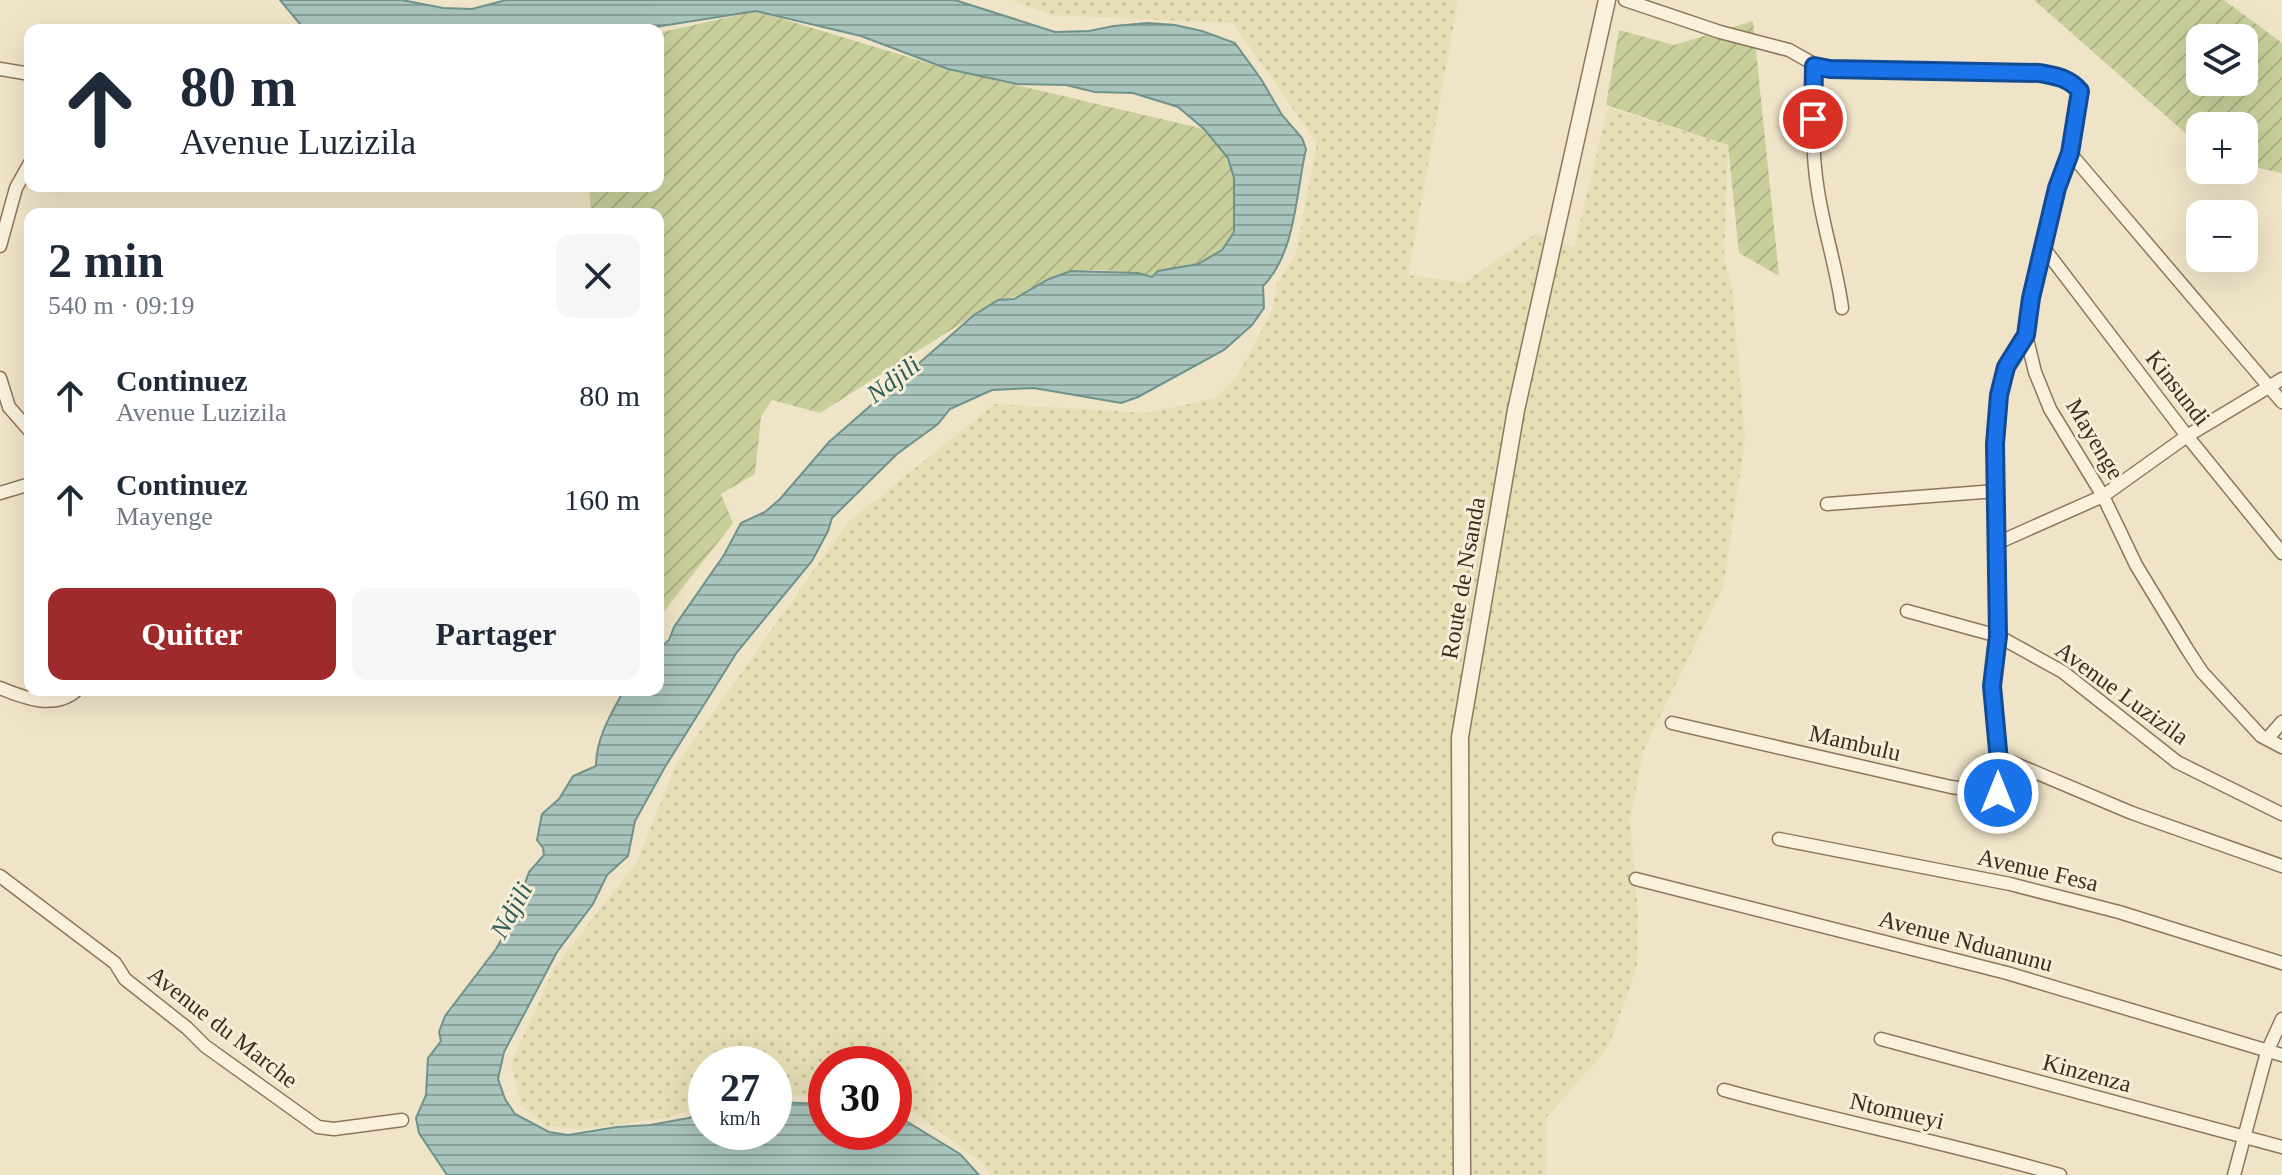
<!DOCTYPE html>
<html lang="fr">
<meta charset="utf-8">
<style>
:root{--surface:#fff;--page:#f6f6f7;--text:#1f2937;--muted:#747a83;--accent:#9e2a2b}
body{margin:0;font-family:Georgia,serif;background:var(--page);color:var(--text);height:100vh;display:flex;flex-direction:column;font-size:30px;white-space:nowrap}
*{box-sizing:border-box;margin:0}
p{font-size:26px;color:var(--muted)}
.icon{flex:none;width:44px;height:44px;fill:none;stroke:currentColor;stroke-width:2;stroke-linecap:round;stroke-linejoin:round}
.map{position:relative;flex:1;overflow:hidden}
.details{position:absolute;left:24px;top:208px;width:640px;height:488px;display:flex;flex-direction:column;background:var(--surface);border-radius:16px;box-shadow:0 8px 32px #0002}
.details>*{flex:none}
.top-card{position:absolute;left:24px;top:24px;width:640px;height:168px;border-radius:16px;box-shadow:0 8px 32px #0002;background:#fff;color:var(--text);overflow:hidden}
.tools{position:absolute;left:2186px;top:24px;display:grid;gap:16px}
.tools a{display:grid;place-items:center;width:72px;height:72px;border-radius:16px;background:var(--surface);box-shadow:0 8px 32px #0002;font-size:40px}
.speed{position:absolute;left:688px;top:1046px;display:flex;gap:16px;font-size:40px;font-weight:700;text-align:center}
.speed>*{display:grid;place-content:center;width:104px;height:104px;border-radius:50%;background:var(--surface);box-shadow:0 8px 32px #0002;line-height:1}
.speed small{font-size:20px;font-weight:400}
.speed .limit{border:12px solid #d22;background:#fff;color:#111}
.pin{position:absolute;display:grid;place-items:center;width:68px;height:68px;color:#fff;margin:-34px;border:4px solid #fff;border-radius:50%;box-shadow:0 2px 8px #0007}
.me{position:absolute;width:88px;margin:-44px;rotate:0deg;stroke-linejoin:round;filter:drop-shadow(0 0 6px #0008)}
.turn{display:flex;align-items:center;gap:28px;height:168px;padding:0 24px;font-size:36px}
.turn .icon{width:104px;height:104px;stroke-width:2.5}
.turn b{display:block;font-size:56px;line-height:68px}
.round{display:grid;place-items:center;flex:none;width:84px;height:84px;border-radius:16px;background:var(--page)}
.headline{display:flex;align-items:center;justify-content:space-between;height:136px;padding:0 24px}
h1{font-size:48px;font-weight:700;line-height:60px}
.primary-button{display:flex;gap:16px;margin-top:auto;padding:16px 24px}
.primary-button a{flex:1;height:92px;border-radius:16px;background:var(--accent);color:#fff;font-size:32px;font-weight:700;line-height:92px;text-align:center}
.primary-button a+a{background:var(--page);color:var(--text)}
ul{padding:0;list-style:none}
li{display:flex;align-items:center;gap:24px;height:104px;padding:0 24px}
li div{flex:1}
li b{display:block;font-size:30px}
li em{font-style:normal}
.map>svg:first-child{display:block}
.farmland{fill:url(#farmland-dots)}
.garden{fill:url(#garden-furrows);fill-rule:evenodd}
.water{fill:url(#water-rules);stroke:#6f938a;stroke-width:2}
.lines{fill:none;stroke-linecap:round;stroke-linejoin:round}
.minor-casing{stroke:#8d765c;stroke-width:15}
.tertiary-casing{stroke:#8d765c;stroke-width:19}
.minor{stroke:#faf1dc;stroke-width:12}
.tertiary{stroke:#faf1dc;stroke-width:16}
.route-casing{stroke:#114b97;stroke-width:20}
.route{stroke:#1a73e8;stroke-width:14}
.labels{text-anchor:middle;stroke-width:6;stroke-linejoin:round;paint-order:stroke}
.street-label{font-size:24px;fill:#3d2e20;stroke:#f7eed8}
.water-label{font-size:26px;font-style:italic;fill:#2f5d5a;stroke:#f7eed8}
</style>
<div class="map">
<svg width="2282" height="1175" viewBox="0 0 2282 1175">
<defs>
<pattern id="farmland-dots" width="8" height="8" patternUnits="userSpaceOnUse" patternTransform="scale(2)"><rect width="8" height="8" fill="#e6deb5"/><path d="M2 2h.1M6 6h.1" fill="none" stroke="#c6bf9b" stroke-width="1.8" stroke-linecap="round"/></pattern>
<pattern id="garden-furrows" width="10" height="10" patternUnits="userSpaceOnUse" patternTransform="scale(2)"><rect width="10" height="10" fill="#c9cf9b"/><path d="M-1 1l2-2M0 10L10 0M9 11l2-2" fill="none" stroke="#aeb285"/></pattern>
<pattern id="water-rules" width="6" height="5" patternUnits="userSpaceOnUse" patternTransform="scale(2)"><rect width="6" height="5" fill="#a9c4bc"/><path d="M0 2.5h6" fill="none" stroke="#8ba098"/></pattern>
</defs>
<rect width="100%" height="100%" fill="#f0e4c8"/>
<path class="farmland" d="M1011,0h447l-50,275 56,8 72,-49 38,13 34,-139 120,37 -4,113 8,31 13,150 -22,148 -80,164 -13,69 8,94 -1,52 -29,82 -62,70v57h-555l-11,-14 -65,-48 -21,-4v-45h-68v33l-52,-3v-30h-68v41l-40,13 -86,11 -34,-3 -25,-21 -10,-42 43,-95 83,-106 39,-97 172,-243 147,-118 152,9 69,-15 21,-21 35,-66 5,-27 19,-30 21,-111 -84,-120 -180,-8z"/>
<g class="garden">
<path d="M2034,0h190l58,43v130l-38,-8v-39h-44v20zM2200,38h44v44h-44z"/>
<path d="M756,11l192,58 256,60 24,30 6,19v54l-12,18 -15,11 -49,10 -6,6c-17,-5 -66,-10 -83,-5 -25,7 -44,26 -71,28l-178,113 -48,-13 -11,17 -6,57 -34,20 12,29 -75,96v-405h-67l-2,-28h69v-153z"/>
<path d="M1753,21l26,255 -40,-23 -11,-108 -122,-40 13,-75 55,15z"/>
</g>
<path class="water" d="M280,0h122l41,8 29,1 34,-9h449l100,32 34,-1 25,-5 34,-3 27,2 27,6 33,12 26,36 21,36 20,23 4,11c-10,43 -10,104 -43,137l1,22 -12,17 -28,25 -86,47 -17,6 -87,-15 -42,2 -42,19 -12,15 -41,30 -65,64 -4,13 -16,30 -75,91 -72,115 -30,54 -7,35 -21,19 -14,29 -36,48 -53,100 -6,27 7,20 10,15 34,18 19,3 49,-8 33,-2 39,-7 17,-8v22h68v-30l52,2v28h68v-17l5,2 61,37 19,21h-532l-28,-42 -3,-15 10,-23 2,-37 13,-17 -2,-9 6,-16 51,-67 16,-28 17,-49 15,-17 -1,-7 -6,-8 5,-26 17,-15 14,-23 23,-10c0,-28 15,-52 28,-76h34v-40l11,-10 5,-13 50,-72 17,-32 24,-11 15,-13 49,-57 145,-127 24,-15 16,-1 35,-20 22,-8 67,2 14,4 6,-6 40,-7 24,-14 12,-18v-54l-6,-20 -24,-29 -26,-22 -45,-14 -38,-1 -29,-7 -49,-1 -69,-15 -87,-33 -105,-25 -120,19h-331z"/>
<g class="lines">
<g class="minor-casing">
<g id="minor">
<path d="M1625,0l95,32 69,18 32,18 219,5c16,3 29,5 40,18l-10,62 -13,35 -26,110 -5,37 9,37 15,37 53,87 33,69 51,84 15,23 59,64 21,11"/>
<path d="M1814,66c-1,42 -3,84 4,125 6,40 19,78 24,117"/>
<path d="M0,69l30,5"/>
<path d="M2070,153l212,249"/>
<path d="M0,246l16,-58 14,-25"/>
<path d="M2043,247l144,189 95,117"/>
<path d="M2026,335c-37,51 -29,100 -30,159 0,48 0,95 2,142l65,36 114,90 105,52"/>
<path d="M0,378l9,29 21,24"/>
<path d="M0,493l30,-9"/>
<path d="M1827,504l169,-13"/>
<path d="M1995,544l108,-48 84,-60 95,-57"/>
<path d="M1907,611l91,25 -6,50 7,75 12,1 121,51 150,53"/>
<path d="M0,688c24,10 55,22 77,2"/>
<path d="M1672,723l279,64 47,6 1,-32"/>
<path d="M2268,738l14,-16"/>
<path d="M1779,839l231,45 109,28 163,51"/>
<path d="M0,876l115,87 10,16 62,49 18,18 113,81 16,2 68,-9"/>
<path d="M1636,879l371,94 275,82"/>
<path d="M1881,1039l401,108"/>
<path d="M1724,1090c112,31 225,53 336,85"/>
<path d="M2234,1175l33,-123 15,-33"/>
</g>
</g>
<g class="tertiary-casing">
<path id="tertiary" d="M1462,1175l-2,-438 56,-327 91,-410"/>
</g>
<use href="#minor" class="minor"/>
<use href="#tertiary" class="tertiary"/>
</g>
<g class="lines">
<g class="route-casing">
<path id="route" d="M1813,119l1,-53 16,3 210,4c16,3 29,5 40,18l-10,62 -13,35 -26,110 -5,37 -20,32 -7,28 -4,49 3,192 -6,50 7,75 -1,32"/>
</g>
<use href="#route" class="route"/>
</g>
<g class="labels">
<g class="street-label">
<text transform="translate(2178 388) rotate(52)" y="8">Kinsundi</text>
<text transform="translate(2095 439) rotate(59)" y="8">Mayenge</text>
<text transform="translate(1463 578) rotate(-80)" y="8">Route de Nsanda</text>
<text transform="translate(2122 693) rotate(36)" y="8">Avenue Luzizila</text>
<text transform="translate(1855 743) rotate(13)" y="8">Mambulu</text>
<text transform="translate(2038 870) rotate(13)" y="8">Avenue Fesa</text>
<text transform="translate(1966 941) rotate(15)" y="8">Avenue Nduanunu</text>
<text transform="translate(223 1027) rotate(38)" y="8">Avenue du Marche</text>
<text transform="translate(2087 1073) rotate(15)" y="8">Kinzenza</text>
<text transform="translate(1897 1111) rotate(13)" y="8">Ntomueyi</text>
</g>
<g class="water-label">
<text transform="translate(893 379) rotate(-37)" y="9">Ndjili</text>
<text transform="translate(511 910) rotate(-61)" y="9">Ndjili</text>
</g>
</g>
</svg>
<div class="tools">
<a><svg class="icon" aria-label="layers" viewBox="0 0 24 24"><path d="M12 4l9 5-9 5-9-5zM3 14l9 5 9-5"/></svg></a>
<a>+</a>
<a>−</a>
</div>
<div class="speed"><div>27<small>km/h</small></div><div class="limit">30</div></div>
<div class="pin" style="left:1813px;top:119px;background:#d93025"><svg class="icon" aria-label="arrive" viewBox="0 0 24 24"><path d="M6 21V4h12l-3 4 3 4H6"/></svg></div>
<svg class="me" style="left:1998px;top:793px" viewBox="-20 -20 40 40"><circle r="17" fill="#1a73e8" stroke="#fff" stroke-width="3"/><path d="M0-11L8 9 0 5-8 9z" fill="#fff"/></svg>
<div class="top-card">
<div class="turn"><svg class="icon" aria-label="ahead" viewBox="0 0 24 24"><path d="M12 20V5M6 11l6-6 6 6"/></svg><div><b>80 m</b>Avenue Luzizila</div></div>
</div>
<section class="details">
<div class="headline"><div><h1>2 min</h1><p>540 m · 09:19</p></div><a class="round"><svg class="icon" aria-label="close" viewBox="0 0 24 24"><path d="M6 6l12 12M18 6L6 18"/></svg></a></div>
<ul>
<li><svg class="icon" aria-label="ahead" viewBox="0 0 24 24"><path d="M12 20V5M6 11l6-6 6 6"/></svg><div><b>Continuez</b><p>Avenue Luzizila</p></div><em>80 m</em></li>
<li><svg class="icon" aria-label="ahead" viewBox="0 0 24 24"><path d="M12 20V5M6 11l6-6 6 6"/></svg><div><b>Continuez</b><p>Mayenge</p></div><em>160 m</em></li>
</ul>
<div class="primary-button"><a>Quitter</a><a>Partager</a></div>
</section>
</div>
